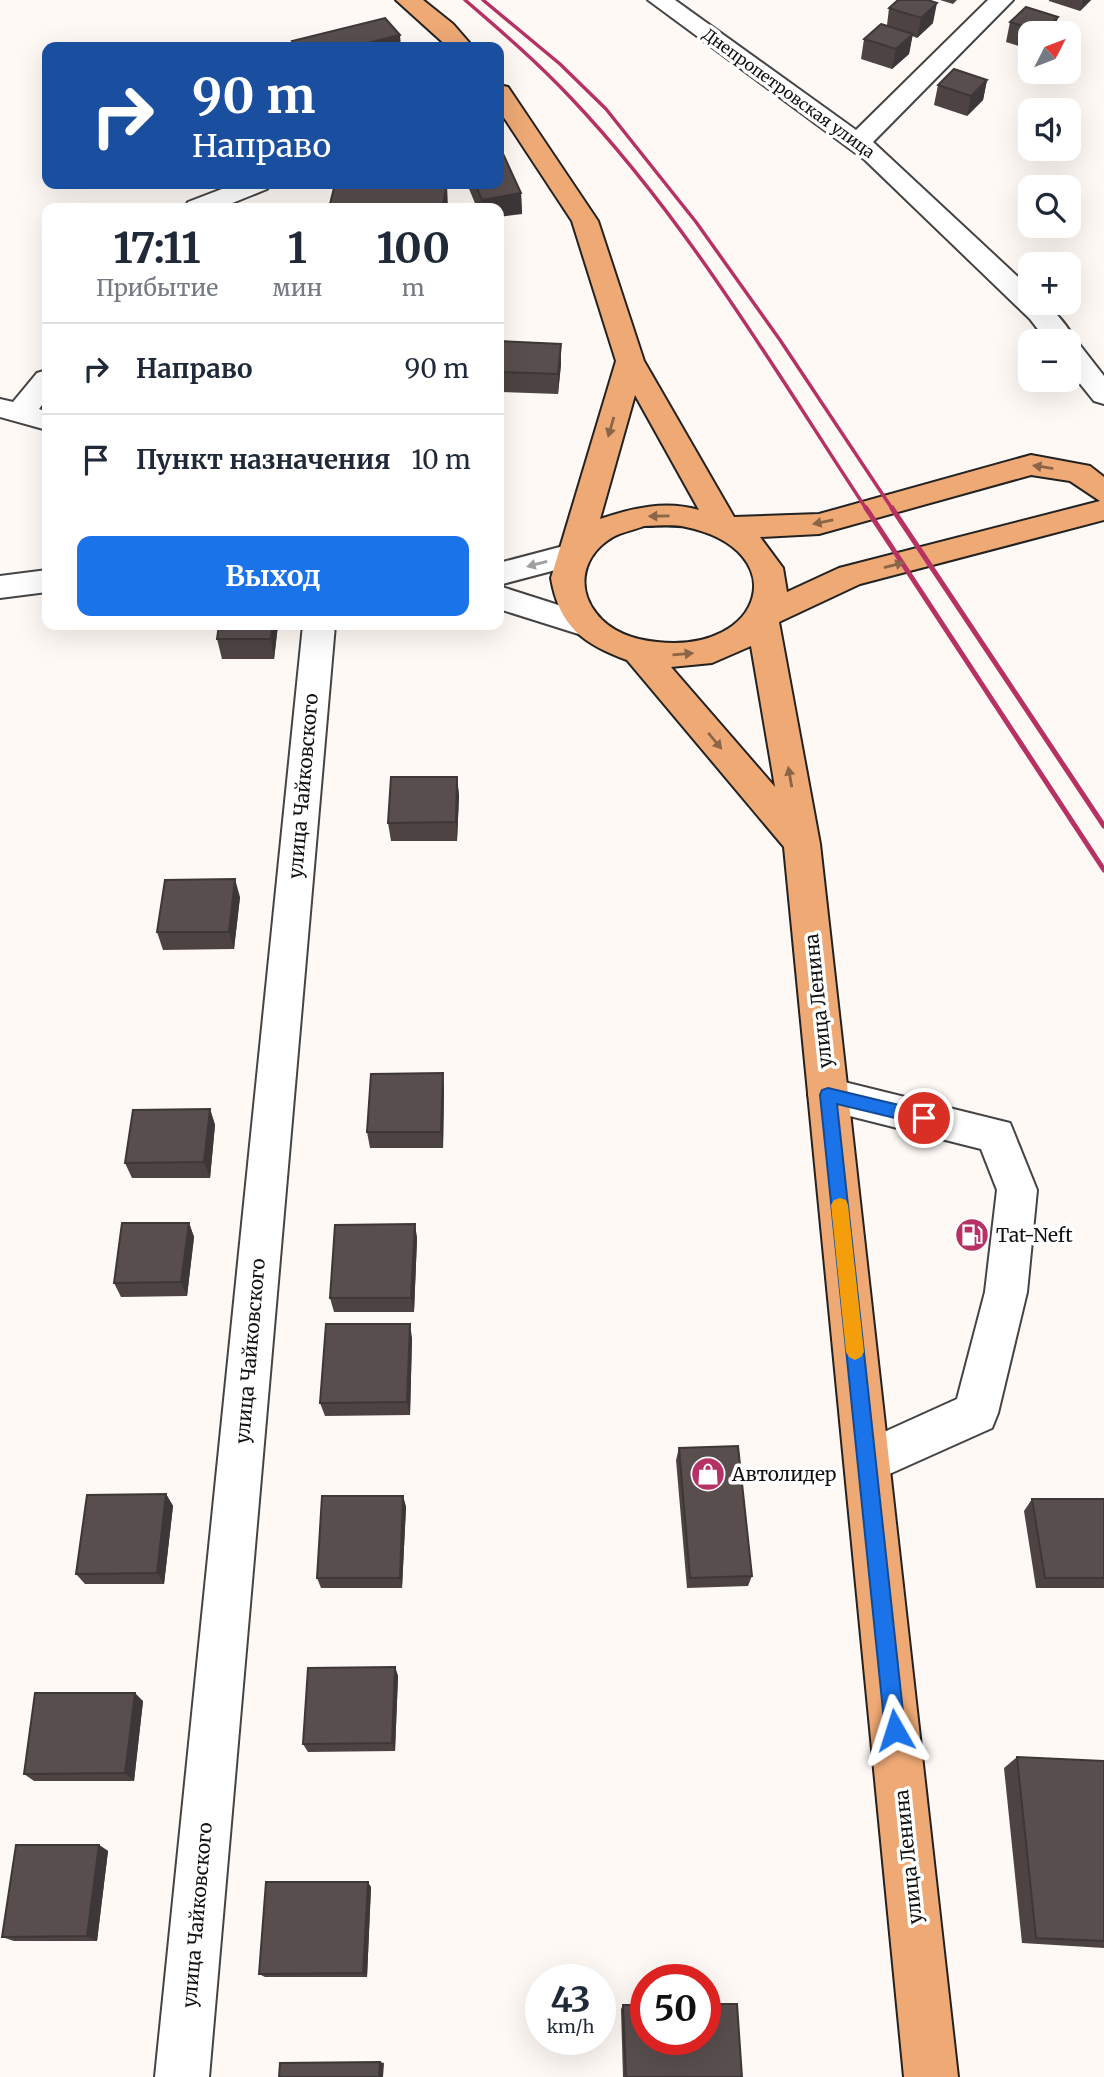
<!DOCTYPE html>
<html lang="ru">
<meta charset="utf-8">
<style>
:root{--surface:#fff;--page:#f6f6f7;--text:#1f2937;--muted:#747a83;--line:#e0e1e3;--accent:#1a73e8}
body{margin:0;font-family:Merriweather,serif;background:var(--page);color:var(--text);height:100vh;display:flex;flex-direction:column;font-size:26px;white-space:nowrap}
*{box-sizing:border-box;margin:0}
p{font-size:23px;color:var(--muted)}
.icon{flex:none;width:38px;height:38px;fill:none;stroke:currentColor;stroke-width:2;stroke-linecap:round;stroke-linejoin:round}
.map{position:relative;flex:1;overflow:hidden}
.details{position:absolute;left:42px;top:203px;width:462px;height:427px;display:flex;flex-direction:column;background:var(--surface);border-radius:14px;box-shadow:0 7px 28px #0002}
.details>*{flex:none}
.guide{position:absolute;left:42px;top:42px;width:462px;height:147px;border-radius:14px;box-shadow:0 7px 28px #0002;background:#1a4fa0;color:#fff;overflow:hidden}
.needle{width:46px;rotate:48deg}
.buttons{position:absolute;left:1018px;top:21px;display:grid;gap:14px}
.buttons a{display:grid;place-items:center;width:63px;height:63px;border-radius:14px;background:var(--surface);box-shadow:0 7px 28px #0002;font-size:35px}
.speed{position:absolute;left:525px;top:1964px;display:flex;gap:14px;font-size:35px;font-weight:700;text-align:center}
.speed>*{display:grid;place-content:center;width:91px;height:91px;border-radius:50%;background:var(--surface);box-shadow:0 7px 28px #0002;line-height:1}
.speed small{font-size:18px;font-weight:400}
.speed .limit{border:10px solid #d22;background:#fff;color:#111}
.pin{position:absolute;display:grid;place-items:center;width:60px;height:60px;color:#fff;margin:-30px;border:4px solid #fff;border-radius:50%;box-shadow:0 2px 7px #0007}
.me{position:absolute;width:77px;margin:-38px;rotate:354deg;stroke-linejoin:round;filter:drop-shadow(0 0 5px #0008)}
.turn{display:flex;align-items:center;gap:24px;height:147px;padding:0 35px;font-size:32px}
.turn .icon{width:91px;height:91px;stroke-width:2.5}
.turn b{display:block;font-size:49px;line-height:60px}
.eta{display:flex;justify-content:space-evenly;align-items:center;height:119px;text-align:center}
.eta b{font-size:42px;font-weight:700;line-height:49px}
.primary-button{display:flex;gap:14px;margin-top:auto;padding:14px 35px}
.primary-button a{flex:1;height:80px;border-radius:14px;background:var(--accent);color:#fff;font-size:28px;font-weight:700;line-height:80px;text-align:center}
ul{padding:0;list-style:none}
li{display:flex;align-items:center;gap:21px;height:91px;padding:0 35px;border-top:2px solid var(--line)}
li div{flex:1}
li b{display:block;font-size:26px}
li em{font-style:normal}
.map>svg:first-child{display:block}
.lines{fill:none;stroke-linecap:round;stroke-linejoin:round}
.minor-casing{stroke:#444;stroke-width:4}
.major-casing{stroke:#222;stroke-width:4}
.minor{fill:#fff;fill-rule:evenodd}
.major{fill:#eea975;fill-rule:evenodd}
.rail-far1{stroke:#b73264;stroke-width:3.5}
.rail{stroke:#b73264;stroke-width:5}
.wall{fill:#4d4343}
.shaded-wall{fill:#3e3737}
.building{fill:#594e4e;stroke:#3e3737;stroke-width:2}
.oneway{fill:#8b6548}
.oneway2{fill:#a0a0a0}
.route{fill:#1a73e8;stroke:#114b97;stroke-width:2}
.slow{fill:#f59e0b}
.labels{text-anchor:middle;stroke-width:7;stroke-linejoin:round;paint-order:stroke}
.far-street-label{font-size:16px;fill:#111;stroke:#fff}
.street-label{font-size:19px;fill:#111;stroke:#fff}
.poi-label{font-size:19px;fill:#111;stroke:#fff;text-anchor:start}
</style>
<div class="map">
<svg width="1104" height="2077" viewBox="0 0 1104 2077">
<rect width="100%" height="100%" fill="#fef9f5"/>
<g class="lines">
<g class="minor-casing">
<g id="minor">
<path d="M648,0h27l181,130 132,-130h25l-140,142 158,147v14h14c11,10 27,27 30,40l4,1 25,32v28l-10,-3 -25,-31v-29h-22l-17,-22 -165,-159z"/>
<path d="M235,184h36l-4,5 -47,19h-36l4,-6z"/>
<path d="M47,370v28l-8,11 8,3v18l-47,-13v-18l13,3 24,-29z"/>
<path d="M575,543l11,3 5,8 -5,8 -87,23v-22z"/>
<path d="M47,570v22l-47,6v-22z"/>
<path d="M499,586l100,32 5,8 -5,8 -11,3 -89,-28z"/>
<path d="M303,625h32l-126,1452h-54z"/>
<path d="M828,1078l182,45 27,67 -10,102 -29,121 -6,15 -125,56 -16,-7 -6,-15 6,-15 106,-48 28,-107 12,-102 -16,-41 -167,-42 -6,-12 6,-12z"/>
</g>
</g>
<g class="major-casing">
<g id="major">
<path d="M396,0h27l30,24 20,23h-25z"/>
<path d="M499,85l9,2 90,134 46,140 90,156 85,-3 212,-59 59,11 14,11v43l-244,64 -81,38 41,222 138,1233h-54l-120,-1230 -157,-187c-44,-16 -68,-34 -76,-82l65,-217 -44,-140 -73,-111zM635,395l64,115c-34,-10 -66,-2 -99,9zM1031,475l39,6 30,20 -261,67 -52,24 -4,-24 -23,-31 59,-3zM644,526c13,0 29,-2 42,1 109,23 78,127 -29,115 -22,-2 -47,-10 -61,-29 -21,-27 -12,-59 17,-76 9,-5 21,-7 31,-11zM751,646l24,141 -104,-120 41,-4z"/>
</g>
</g>
<use href="#minor" class="minor"/>
<use href="#major" class="major"/>
<g class="rail-far1">
<path d="M465,0c36,31 72,62 105,97 117,123 204,272 297,413"/>
<path d="M483,0l77,64 46,45 90,113 84,118 113,170"/>
</g>
<g class="rail">
<path d="M866,508l238,362"/>
<path d="M892,508l212,318"/>
</g>
</g>
<g class="wall">
<path d="M940,0h17l-4,4z"/>
<path d="M1049,0h42l-11,11 -31,-10z"/>
<path d="M889,8l44,15 -16,15 -5,-2 -3,18 -17,15 -31,-10 3,-20 23,-14z"/>
<path d="M1010,22l44,11h-23v17l-25,-8z"/>
<path d="M987,80l-4,20 -16,16 -33,-11 4,-20z"/>
<path d="M467,184h32l22,9 1,21 -23,-6h-22z"/>
<path d="M499,341l62,23 -3,30 -59,-2z"/>
<path d="M278,625l-4,34h-52l-5,-20z"/>
<path d="M457,777l2,19 -2,45h-66l-3,-18z"/>
<path d="M240,897l-6,52 -71,1 -6,-18z"/>
<path d="M443,1073l1,17 -1,58h-73l-3,-16z"/>
<path d="M210,1109l5,16 -5,53h-78l-7,-15z"/>
<path d="M189,1223l5,14 -7,59 -66,1 -7,-14z"/>
<path d="M415,1224l2,15 -3,73h-80l-4,-14z"/>
<path d="M412,1338l-2,77 -85,1 -5,-13z"/>
<path d="M679,1448l73,128 -4,10 -61,2 -11,-128z"/>
<path d="M166,1494l7,12 -9,78h-79l-9,-10z"/>
<path d="M403,1496l3,11 -4,81h-81l-4,-10z"/>
<path d="M1032,1499h72v89h-68l-12,-77z"/>
<path d="M395,1667l3,9 -3,75 -87,1 -5,-8z"/>
<path d="M143,1701l-9,80h-100l-10,-7z"/>
<path d="M1017,1757l87,4v187l-82,-5 -18,-175z"/>
<path d="M99,1845l9,6 -11,90h-83l-12,-4z"/>
<path d="M371,1887l-4,90h-102l-6,-3z"/>
<path d="M623,2005l119,72h-119l-2,-68z"/>
</g>
<g class="shaded-wall">
<path d="M1083,0h8l-11,11z"/>
<path d="M937,3l-4,20 -16,15 4,-20z"/>
<path d="M1058,17l-4,16h-12z"/>
<path d="M913,34l-4,20 -17,15 4,-20z"/>
<path d="M400,35l1,12h-49z"/>
<path d="M987,80l-4,20 -16,16 4,-20z"/>
<path d="M447,185l1,23h-6z"/>
<path d="M521,193l1,21 -23,3v-9h-17v-8z"/>
<path d="M561,344v20l-3,30v-20z"/>
<path d="M272,625h6l-4,34 -3,-20z"/>
<path d="M457,777l2,19 -2,45 -1,-19z"/>
<path d="M235,879l5,18 -6,52 -5,-17z"/>
<path d="M443,1073l1,17 -1,58 -2,-16z"/>
<path d="M210,1109l5,16 -5,53 -6,-16z"/>
<path d="M189,1223l5,14 -7,59 -6,-14z"/>
<path d="M415,1224l2,15 -3,73 -3,-14z"/>
<path d="M410,1324l2,14 -2,77 -3,-13z"/>
<path d="M166,1494l7,12 -9,78 -7,-11z"/>
<path d="M403,1496l3,11 -4,81 -2,-10z"/>
<path d="M395,1667l3,9 -3,75 -3,-8z"/>
<path d="M135,1693l8,8 -9,80 -9,-8z"/>
<path d="M99,1845l9,6 -11,90 -10,-5z"/>
<path d="M368,1882l3,5 -4,90 -4,-4z"/>
<path d="M380,2062l4,1 -1,14h-4z"/>
</g>
<g class="building">
<path d="M898,0h30l9,3 -16,15 -32,-10z"/>
<path d="M1026,7l32,10 -15,15 -33,-10z"/>
<path d="M385,18l15,17 -48,12h-55l-5,-6z"/>
<path d="M881,24l32,10 -17,15 -32,-10z"/>
<path d="M954,69l33,11 -16,16 -33,-11z"/>
<path d="M499,145l22,48 -39,7 -7,-16h24z"/>
<path d="M335,184h87l25,1 -5,23h-113z"/>
<path d="M499,341l62,3 -3,30 -59,-2z"/>
<path d="M219,625h53l-1,14h-54z"/>
<path d="M391,777h66l-1,45 -68,1z"/>
<path d="M235,879l-6,53h-72l8,-52z"/>
<path d="M443,1073l-2,59h-74l4,-58z"/>
<path d="M210,1109l-6,53 -79,1 8,-53z"/>
<path d="M122,1223h67l-8,59 -67,1z"/>
<path d="M415,1224l-4,74h-81l5,-73z"/>
<path d="M326,1324h84l-3,78 -87,1z"/>
<path d="M738,1446l14,130 -62,2 -11,-130z"/>
<path d="M166,1494l-9,79 -81,1 11,-79z"/>
<path d="M322,1496h81l-3,82h-83z"/>
<path d="M1032,1499h72v79h-59z"/>
<path d="M395,1667l-3,76 -89,1 5,-76z"/>
<path d="M35,1693h100l-10,80 -101,1z"/>
<path d="M1017,1757l87,4v180l-68,-3z"/>
<path d="M16,1845h83l-12,91 -85,1z"/>
<path d="M266,1882h102l-5,91 -104,1z"/>
<path d="M705,2004h32l5,73h-116l-3,-72h23v34h59z"/>
<path d="M380,2062l-1,15h-100l1,-14z"/>
</g>
<defs><path id="oneway-solid" d="M-6-.8H1V-3.2L6.5 0L1 3.2V.8H-6Z" transform="scale(1.75)"/></defs>
<g class="oneway">
<use href="#oneway-solid" transform="translate(611 427) rotate(106)"/>
<use href="#oneway-solid" transform="translate(1043 467) rotate(-171)"/>
<use href="#oneway-solid" transform="translate(659 516) rotate(179)"/>
<use href="#oneway-solid" transform="translate(823 522) rotate(168)"/>
<use href="#oneway-solid" transform="translate(894 565) rotate(-15)"/>
<use href="#oneway-solid" transform="translate(683 654) rotate(-5)"/>
<use href="#oneway-solid" transform="translate(715 741) rotate(50)"/>
<use href="#oneway-solid" transform="translate(790 777) rotate(-100)"/>
</g>
<use class="oneway2" href="#oneway-solid" transform="translate(537 564) rotate(165)"/>
<path class="route" d="M828,1088l96,23 6,2 2,5 -2,5 -6,2 -87,-21 68,626 -3,7 -7,3 -8,-3 -2,-7 -65,-635 2,-5z"/>
<path class="slow" d="M840,1198l6,2 2,5 16,147 -3,5 -6,3 -6,-3 -3,-5 -15,-147 3,-5z"/>
<defs>
<g id="fuel-disc" transform="scale(1.75)"><circle r="9.5" fill="#b73264" stroke="#fff"/><path d="M-5.5-6h7V0h2V4h1.3V-2.5L3-4.5l.8-.8L6-3V5H2.5V1h-1V6h-7ZM-4.2-4.7v3.2H.2V-4.7Z" fill="#fff"/></g>
<g id="shop-disc" transform="scale(1.75)"><circle r="9.5" fill="#b73264" stroke="#fff"/><path d="M-5-2.5h2.3a2.7 3.5 0 0 1 5.4 0H5L5.5 6h-11ZM-1.5-2.5h3a1.5 2.3 0 0 0-3 0Z" fill="#fff"/></g>
</defs>
<g fill-rule="evenodd">
<use href="#fuel-disc" x="972" y="1235"/>
<use href="#shop-disc" x="708" y="1474"/>
</g>
<g class="labels">
<g class="far-street-label">
<text transform="translate(789 93) rotate(36)" y="6">Днепропетровская улица</text>
</g>
<g class="street-label">
<text transform="translate(303 786) rotate(-85)" y="7">улица Чайковского</text>
<text transform="translate(818 1001) rotate(-96)" y="7">улица Ленина</text>
<text transform="translate(250 1351) rotate(-85)" y="7">улица Чайковского</text>
<text transform="translate(908 1857) rotate(-96)" y="7">улица Ленина</text>
<text transform="translate(197 1915) rotate(-85)" y="7">улица Чайковского</text>
</g>
<g class="poi-label">
<text x="996" y="1242">Tat-Neft</text>
<text x="732" y="1481">Автолидер</text>
</g>
</g>
</svg>
<div class="buttons">
<a><svg class="needle" viewBox="-14 -14 28 28"><path d="M0-13l5 13h-10z" fill="#e53935"/><path d="M0 13l5-13h-10z" fill="#747a83"/></svg></a>
<a><svg class="icon" aria-label="sound" viewBox="0 0 24 24"><path d="M4 9h4l5-4v14l-5-4H4zM17 9q2 3 0 6"/></svg></a>
<a><svg class="icon" aria-label="search" viewBox="0 0 24 24"><circle cx="10" cy="10" r="6"/><path d="M15 15l6 6"/></svg></a>
<a>+</a>
<a>−</a>
</div>
<div class="speed"><div>43<small>km/h</small></div><div class="limit">50</div></div>
<div class="pin" style="left:924px;top:1118px;background:#d93025"><svg class="icon" aria-label="arrive" viewBox="0 0 24 24"><path d="M6 21V4h12l-3 4 3 4H6"/></svg></div>
<svg class="me" style="left:895px;top:1730px" viewBox="-20 -20 40 40"><path d="M0-17L14 15 0 8-14 15z" fill="#1a73e8" stroke="#fff" stroke-width="4"/></svg>
<div class="guide">
<div class="turn"><svg class="icon" aria-label="right" viewBox="0 0 24 24"><path d="M7 20v-9h11M14 6l5 5-5 5"/></svg><div><b>90 m</b>Направо</div></div>
</div>
<section class="details">
<div class="eta">
<div><b>17:11</b><p>Прибытие</p></div>
<div><b>1</b><p>мин</p></div>
<div><b>100</b><p>m</p></div>
</div>
<ul>
<li><svg class="icon" aria-label="right" viewBox="0 0 24 24"><path d="M7 20v-9h11M14 6l5 5-5 5"/></svg><div><b>Направо</b></div><em>90 m</em></li>
<li><svg class="icon" aria-label="arrive" viewBox="0 0 24 24"><path d="M6 21V4h12l-3 4 3 4H6"/></svg><div><b>Пункт назначения</b></div><em>10 m</em></li>
</ul>
<div class="primary-button"><a>Выход</a></div>
</section>
</div>
